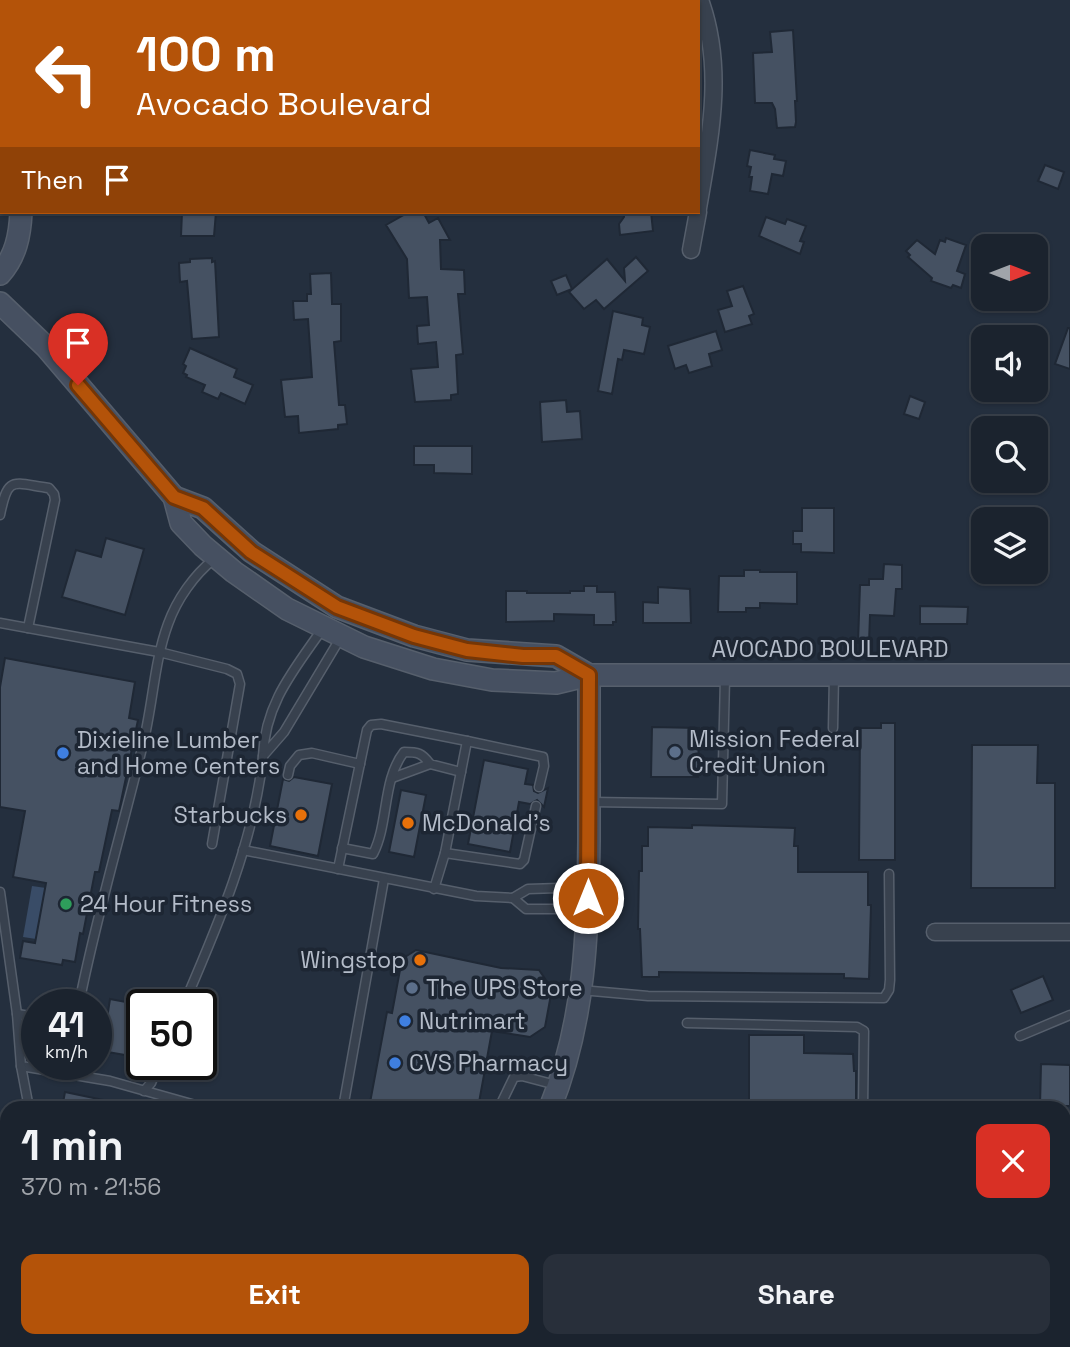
<!DOCTYPE html>
<meta charset="utf-8">
<style>
:root{--surface:#1b232e;--page:#282f3a;--text:#f1f3f6;--muted:#a0a4aa;--line:#39404a;--accent:#b45309}
body{margin:0;font-family:"Space Grotesk",sans-serif;background:var(--page);color:var(--text);height:100vh;display:flex;flex-direction:column;font-size:26px;white-space:nowrap}
*{box-sizing:border-box;margin:0}
p{font-size:23px;color:var(--muted)}
.icon{flex:none;width:38px;height:38px;fill:none;stroke:currentColor;stroke-width:2;stroke-linecap:round;stroke-linejoin:round}
.map{position:relative;flex:1;overflow:hidden}
.panel{position:absolute;left:0px;top:1101px;width:1071px;height:247px;display:flex;flex-direction:column;background:var(--surface);border-radius:21px 21px 0 0;box-shadow:0 2px 5px #0004,0 0 0 2px var(--line)}
.panel>*{flex:none}
.guide{position:absolute;left:0px;top:0px;width:700px;height:214px;box-shadow:0 2px 5px #0004,0 0 0 2px var(--line);background:#b45309;color:#fff;overflow:hidden}
.needle{width:46px;rotate:90deg}
.tools{position:absolute;left:971px;top:234px;display:grid;gap:14px}
.tools a{display:grid;place-items:center;width:77px;height:77px;border-radius:14px;background:var(--surface);box-shadow:0 2px 5px #0004,0 0 0 2px var(--line);font-size:35px}
.speed{position:absolute;left:21px;top:989px;display:flex;gap:14px;font-size:35px;font-weight:700;text-align:center}
.speed>*{display:grid;place-content:center;width:91px;height:91px;border-radius:50%;background:var(--surface);box-shadow:0 2px 5px #0004,0 0 0 2px var(--line);line-height:1}
.speed small{font-size:18px;font-weight:400}
.speed .limit{border:4px solid #111;border-radius:10px;background:#fff;color:#111}
.pin{position:absolute;display:grid;place-items:center;width:60px;height:60px;color:#fff;margin:-72px -30px;border-radius:50% 50% 50% 0;rotate:-45deg;box-shadow:0 0 7px #0007}
.pin .icon{rotate:45deg}
.me{position:absolute;width:77px;margin:-38px;rotate:0deg;stroke-linejoin:round;filter:drop-shadow(0 0 5px #0008)}
.turn{display:flex;align-items:center;gap:24px;height:147px;padding:0 21px;font-size:32px}
.turn .icon{width:91px;height:91px;stroke-width:2.5}
.turn b{display:block;font-size:49px;line-height:60px}
.then{display:flex;align-items:center;height:66px;padding:0 21px;background:#0003;gap:14px;font-size:26px}
.round{display:grid;place-items:center;flex:none;width:74px;height:74px;border-radius:14px;background:var(--page)}
.overview{display:flex;align-items:center;justify-content:space-between;height:119px;padding:0 21px}
h1{font-size:42px;font-weight:600;line-height:52px}
.button{display:flex;gap:14px;margin-top:auto;padding:14px 21px}
.button a{flex:1;height:80px;border-radius:14px;background:var(--accent);color:#fff;font-size:28px;font-weight:600;line-height:80px;text-align:center}
.button a+a{background:var(--page);color:var(--text)}
.map>svg:first-child{display:block}
.water{fill:#394c67}
.building{fill:#455162;stroke:#1f2835;stroke-width:2}
.lines{fill:none;stroke-linecap:round;stroke-linejoin:round}
.lane-casing{stroke:#565f6c;stroke-width:11}
.street-casing{stroke:#565f6c;stroke-width:19}
.secondary-casing{stroke:#565f6c;stroke-width:24}
.lane{stroke:#38414e;stroke-width:8}
.street{stroke:#38414e;stroke-width:16}
.secondary{stroke:#465061;stroke-width:21}
.route-casing{stroke:#753606;stroke-width:18}
.route{stroke:#b45309;stroke-width:12}
.service-dot{fill:#5c6f8a;stroke:#1d2633;stroke-width:2.5}
.shop-dot{fill:#3f7fe0;stroke:#1d2633;stroke-width:2.5}
.food-dot{fill:#e8710a;stroke:#1d2633;stroke-width:2.5}
.leisure-dot{fill:#2e9e5b;stroke:#1d2633;stroke-width:2.5}
.labels{text-anchor:middle;stroke-width:7;stroke-linejoin:round;paint-order:stroke}
.street-label{font-size:23px;fill:#b4bcc9;stroke:#1d2633}
.poi-label{font-size:23px;fill:#b4bcc9;stroke:#1d2633;text-anchor:start}
</style>
<div class="map">
<svg width="1070" height="1347" viewBox="0 0 1070 1347">
<rect width="100%" height="100%" fill="#242f3e"/>
<path class="water" d="M32,886l14,2 -10,51 -13,-2z"/>
<g class="building">
<path d="M793,30l4,71h-2l1,21 -1,5 -18,1 -2,-19 -3,-6h-17l-2,-50 19,-1 -2,-20z"/>
<path d="M750,150l25,5 -1,4 12,2 -3,15 -11,-2 -4,20 -18,-3 2,-14h-3l2,-10 -4,-1z"/>
<path d="M1045,165l19,7 -6,17 -20,-8z"/>
<path d="M182,212h34l-2,24h-33z"/>
<path d="M409,212h14l6,11 9,-5 12,22h-10l1,29 23,1 1,24h-7l5,60 -7,1 2,39 -7,1v5l-36,2 -4,-33 27,-2 -2,-25 -18,2 -1,-18 12,-1 -2,-28 -18,1 -2,-39 -21,-34z"/>
<path d="M624,212h27l2,19 -33,4 -1,-11 5,-7z"/>
<path d="M766,217l19,7 2,-5 19,7 -6,15 4,1 -4,12 -41,-18z"/>
<path d="M946,238l20,7 -9,26 8,3 -4,14 -8,-3 -2,3 -20,-7 1,-3 -24,-21 2,-2 -4,-4 11,-11 18,14 5,-14 5,2z"/>
<path d="M636,257l12,14 -44,38 -8,-9 -12,9 -15,-17 38,-33 18,22 -1,-13z"/>
<path d="M212,258v4l3,-1 4,76 -27,2 -5,-58 -7,1 -1,-19 11,-1v-3z"/>
<path d="M331,273l1,31h9v37l-7,1 5,63h6l2,19 -9,1v4l-39,4 -1,-17 -13,1 -4,-37 31,-3 -4,-58 -14,1 -1,-19h14v-7h4l-1,-20z"/>
<path d="M566,275l6,14 -15,6 -6,-14z"/>
<path d="M743,286l11,28 -5,2 3,8 -27,8 -7,-22 14,-4 -5,-15z"/>
<path d="M613,311l30,7 -1,7 8,2 -6,27 -20,-4 -2,10 -4,-1 -6,35 -14,-3z"/>
<path d="M1068,328h2v41l-15,-5z"/>
<path d="M716,331l6,19 -13,4 3,12 -23,7 -3,-8 -11,4 -7,-23z"/>
<path d="M190,348l47,21 -3,8 19,8 -8,19 -24,-11 -3,6 -16,-7 3,-7 -19,-8 1,-2 -4,-2 3,-7 -3,-2z"/>
<path d="M910,396l15,6 -6,17 -15,-5z"/>
<path d="M566,400l1,12 13,-1 2,28 -40,3 -2,-40z"/>
<path d="M414,446h58v28l-38,-1v-8h-20z"/>
<path d="M802,508h32v45l-33,-1v-8h-8v-13h9z"/>
<path d="M106,538l38,11 -19,66 -63,-18 14,-47 25,7z"/>
<path d="M884,564l18,1v24h-6l-2,27 -24,-1 -1,28h-11l2,-58h9v-6h14z"/>
<path d="M744,570h16v2h37v32l-37,-1v5h-14v4h-28l1,-36h25z"/>
<path d="M584,586h13v6h18l1,30h-3v3h-19v-10l-40,-1v7l-48,1v-31h21v2h43v-2h14z"/>
<path d="M658,587l32,2 1,34h-48v-21l15,1z"/>
<path d="M920,606l48,1 -1,17h-47z"/>
<path d="M5,658l130,24 -6,36 9,2 -19,91 -7,-1 -13,62h-4l-12,62 -3,-1 -5,29 -12,-2 -1,5 -42,-7 3,-17 12,2 11,-60 -33,-6 12,-66 -25,-4v-120z"/>
<path d="M881,723h14v137h-36l1,-132h21z"/>
<path d="M652,727l47,1 -1,49h-47z"/>
<path d="M972,745h66l-1,38h18v105h-84z"/>
<path d="M484,760l44,9 -3,15 8,1 1,6 4,2 10,-5 -4,19 -7,-7 -7,4 -11,-2 -9,50 -42,-8z"/>
<path d="M294,777l38,7 -14,72 -48,-10 13,-67 6,2z"/>
<path d="M401,790l25,5 -12,62 -25,-5z"/>
<path d="M692,825l103,3 -1,18h4v26h70v33h3l-2,74 -25,-1v-4l-97,-1 -88,-1v5h-17l-2,-48h-2l1,-58h3v-25h6v-19l44,1z"/>
<path d="M416,950l85,18 38,2 13,19 -7,38 -15,10 -38,-6 -14,77h-109l18,-96 5,1 10,-54z"/>
<path d="M1043,976l10,24 -32,13 -10,-23z"/>
<path d="M110,999l32,6v53l-40,-7z"/>
<path d="M749,1035h55v18l49,1 1,17h2v37h-107z"/>
<path d="M1041,1064l29,1v41h-30z"/>
<path d="M65,1092l48,10 -1,6h-50z"/>
</g>
<g class="lines">
<g class="lane-casing">
<g id="lane">
<path d="M0,515c8,-40 12,-32 49,-27l5,6 1,6 -27,128"/>
<path d="M0,623l159,29 68,17 10,5 3,10 -28,160"/>
<path d="M323,628c-29,42 -58,75 -60,128l21,-24 57,-95"/>
<path d="M833,728l1,-53"/>
<path d="M467,741l76,16 1,9 -5,21"/>
<path d="M288,775l2,-9 9,-11 13,-2 48,11"/>
<path d="M392,778l38,-14"/>
<path d="M592,802l130,2 3,-126"/>
<path d="M342,848l31,6c16,-31 9,-74 31,-102 14,0 18,1 26,12l31,8"/>
<path d="M243,850l233,46 37,2"/>
<path d="M445,853l75,11 4,-4 12,-54"/>
<path d="M338,869l29,-139 4,-5 10,-1 86,17 -22,112 -11,36"/>
<path d="M559,888l29,10 -29,11h-33l-13,-11 15,-9z"/>
<path d="M0,892l17,122"/>
<path d="M581,990l67,6 236,2 5,-8 1,-10 -1,-106"/>
<path d="M79,1004c17,-87 43,-173 64,-260 10,-40 11,-82 25,-120 9,-25 26,-49 46,-65"/>
<path d="M184,1004c34,-79 70,-162 79,-248"/>
<path d="M37,1017l-20,-3 4,52 89,15 96,27"/>
<path d="M687,1023l170,4 7,4 -1,77"/>
<path d="M1020,1036l50,-21"/>
<path d="M21,1066l8,42"/>
<path d="M144,1091l7,-8 8,-19"/>
<path d="M343,1108l41,-229"/>
<path d="M499,1108l15,-31 8,-1 34,9"/>
<path d="M476,1340l17,7"/>
<path d="M78,1347l1,-7"/>
<path d="M410,1347l1,-7"/>
<path d="M569,1347l2,-7"/>
<path d="M733,1347l3,-7"/>
<path d="M882,1347v-7"/>
</g>
</g>
<g class="street-casing">
<g id="street">
<path d="M698,208c12,-70 27,-139 2,-208"/>
<path d="M691,250l7,-38"/>
<path d="M935,932h135"/>
</g>
</g>
<g class="secondary-casing">
<g id="secondary">
<path d="M289,2l5,-2"/>
<path d="M0,75h2"/>
<path d="M0,155l2,2"/>
<path d="M0,274c16,-18 20,-39 21,-62"/>
<path d="M0,303l46,44 128,150 7,26 22,23 31,26 53,37 77,38 69,22 59,11 64,3 33,-8h481"/>
<path d="M174,497l29,11 49,44 85,55 77,29 53,14 89,6 33,19"/>
<path d="M550,1108c35,-86 38,-176 39,-267 0,-56 0,-111 0,-166"/>
<path d="M458,1347l1,-7"/>
</g>
</g>
<use href="#lane" class="lane"/>
<use href="#street" class="street"/>
<use href="#secondary" class="secondary"/>
</g>
<g class="lines">
<g class="route-casing">
<path id="route" d="M78,385l96,112 29,11 48,44 86,55 77,29 53,14 56,6h33l33,19 -1,223"/>
</g>
<use href="#route" class="route"/>
</g>
<g class="service-dot">
<circle cx="675" cy="752" r="7"/>
<circle cx="412" cy="988" r="7"/>
</g>
<g class="shop-dot">
<circle cx="63" cy="753" r="7"/>
<circle cx="405" cy="1021" r="7"/>
<circle cx="395" cy="1063" r="7"/>
</g>
<g class="food-dot">
<circle cx="301" cy="815" r="7"/>
<circle cx="408" cy="823" r="7"/>
<circle cx="420" cy="960" r="7"/>
</g>
<circle class="leisure-dot" cx="66" cy="904" r="7"/>
<g class="labels">
<g class="street-label">
<text x="830" y="657">AVOCADO BOULEVARD</text>
</g>
<g class="poi-label">
<text x="689" y="747">Mission Federal<tspan x="689" dy="26">Credit Union</tspan></text>
<text x="77" y="748">Dixieline Lumber<tspan x="77" dy="26">and Home Centers</tspan></text>
<text x="287" y="823" text-anchor="end">Starbucks</text>
<text x="422" y="831">McDonald's</text>
<text x="80" y="912">24 Hour Fitness</text>
<text x="406" y="968" text-anchor="end">Wingstop</text>
<text x="426" y="996">The UPS Store</text>
<text x="419" y="1029">Nutrimart</text>
<text x="409" y="1071">CVS Pharmacy</text>
</g>
</g>
</svg>
<div class="tools">
<a><svg class="needle" viewBox="-14 -14 28 28"><path d="M0-13l5 13h-10z" fill="#e53935"/><path d="M0 13l5-13h-10z" fill="#a0a4aa"/></svg></a>
<a><svg class="icon" aria-label="sound" viewBox="0 0 24 24"><path d="M4 9h4l5-4v14l-5-4H4zM17 9q2 3 0 6"/></svg></a>
<a><svg class="icon" aria-label="search" viewBox="0 0 24 24"><circle cx="10" cy="10" r="6"/><path d="M15 15l6 6"/></svg></a>
<a><svg class="icon" aria-label="layers" viewBox="0 0 24 24"><path d="M12 4l9 5-9 5-9-5zM3 14l9 5 9-5"/></svg></a>
</div>
<div class="speed"><div>41<small>km/h</small></div><div class="limit">50</div></div>
<div class="pin" style="left:78px;top:385px;background:#d93025"><svg class="icon" aria-label="arrive" viewBox="0 0 24 24"><path d="M6 21V4h12l-3 4 3 4H6"/></svg></div>
<svg class="me" style="left:588px;top:898px" viewBox="-20 -20 40 40"><circle r="17" fill="#b45309" stroke="#fff" stroke-width="3"/><path d="M0-11L8 9 0 5-8 9z" fill="#fff"/></svg>
<div class="guide">
<div class="turn"><svg class="icon" aria-label="left" viewBox="0 0 24 24"><path d="M17 20v-9H6M10 6l-5 5 5 5"/></svg><div><b>100 m</b>Avocado Boulevard</div></div>
<div class="then">Then<svg class="icon" aria-label="arrive" viewBox="0 0 24 24"><path d="M6 21V4h12l-3 4 3 4H6"/></svg></div>
</div>
<section class="panel">
<div class="overview"><div><h1>1 min</h1><p>370 m · 21:56</p></div><a class="round" style="background:#d93025;color:#fff"><svg class="icon" aria-label="close" viewBox="0 0 24 24"><path d="M6 6l12 12M18 6L6 18"/></svg></a></div>
<div class="button"><a>Exit</a><a>Share</a></div>
</section>
</div>
